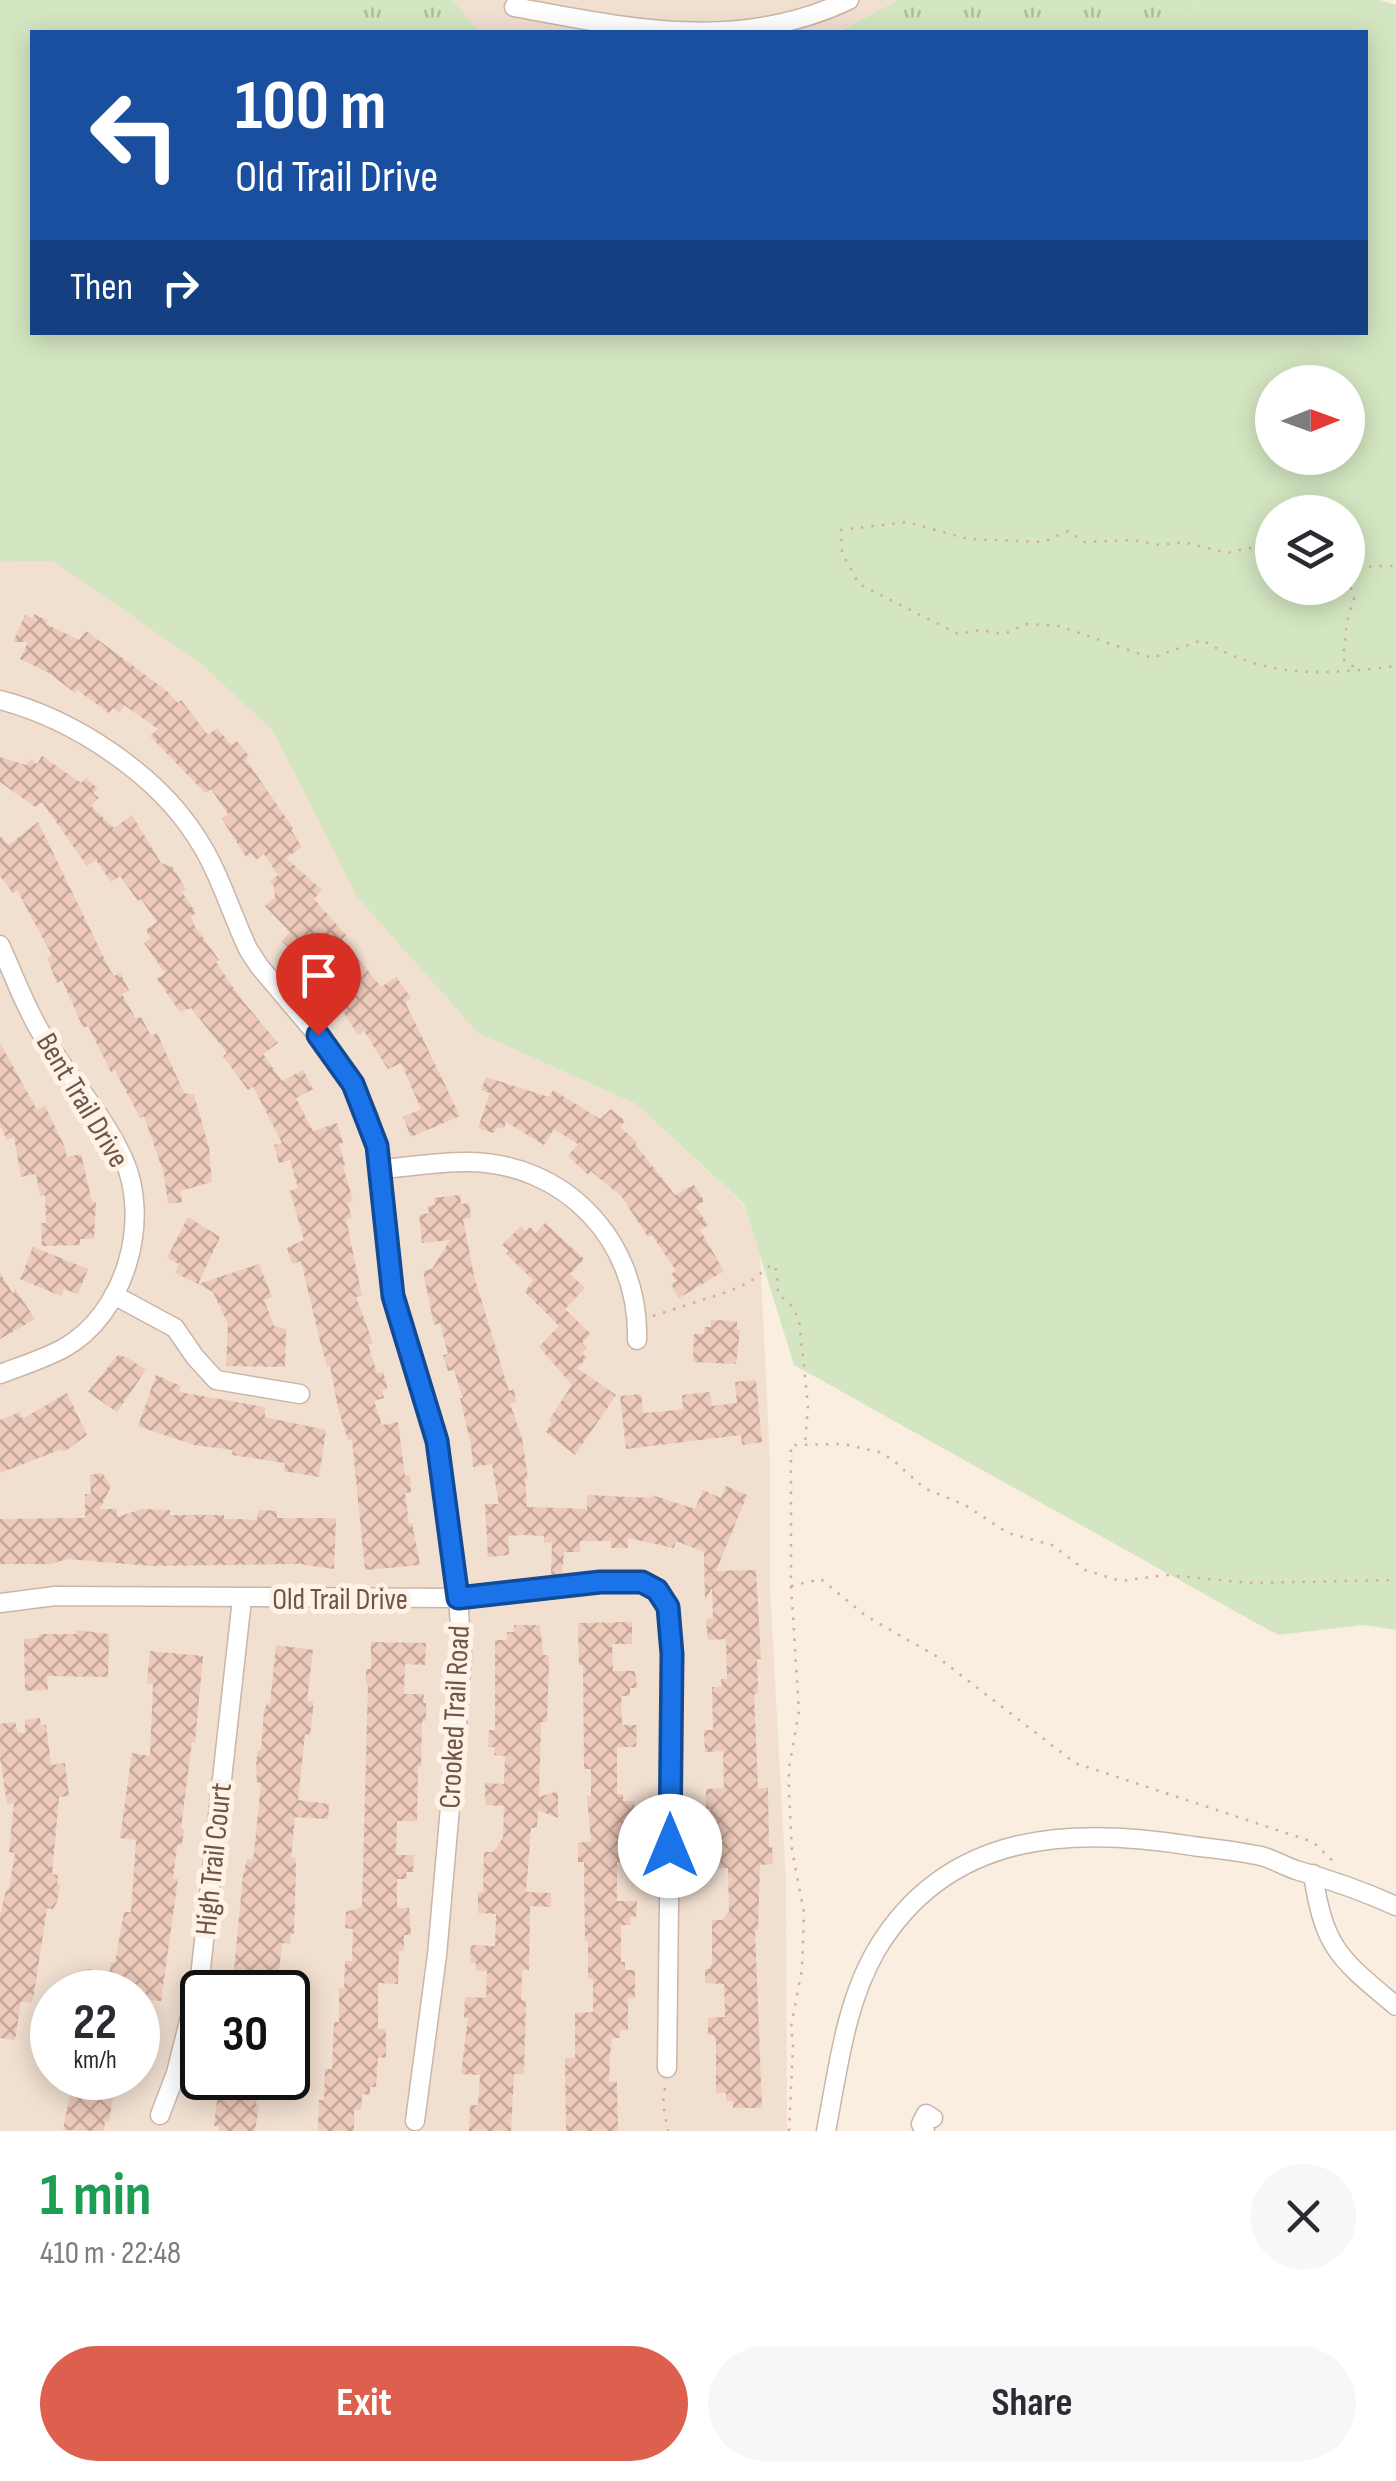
<!DOCTYPE html>
<meta charset="utf-8">
<style>
:root{--surface:#fff;--page:#f7f7f7;--text:#2b2b33;--muted:#7c7c81;--accent:#dd5f4d}
body{margin:0;font-family:"Sofia Sans Condensed",sans-serif;background:var(--page);color:var(--text);height:100vh;display:flex;flex-direction:column;font-size:38px;white-space:nowrap}
*{box-sizing:border-box;margin:0}
p{font-size:32px;color:var(--muted)}
.icon{flex:none;width:55px;height:55px;fill:none;stroke:currentColor;stroke-width:2;stroke-linecap:round;stroke-linejoin:round}
.map{position:relative;height:2131px;overflow:hidden}
.panel{display:flex;flex-direction:column;background:var(--surface);flex:1}
.panel>*{flex:none}
.top-card{position:absolute;left:30px;top:30px;width:1338px;height:305px;border-radius:0px;box-shadow:0 5px 25px #0003;background:#1a4fa0;color:#fff;overflow:hidden}
.needle{width:65px;rotate:89deg}
.tools{position:absolute;left:1255px;top:365px;display:grid;gap:20px}
.tools a{display:grid;place-items:center;width:110px;height:110px;border-radius:50%;background:var(--surface);box-shadow:0 5px 25px #0003;font-size:50px}
.speed{position:absolute;left:30px;top:1970px;display:flex;gap:20px;font-size:50px;font-weight:700;text-align:center}
.speed>*{display:grid;place-content:center;width:130px;height:130px;border-radius:50%;background:var(--surface);box-shadow:0 5px 25px #0003;line-height:1}
.speed small{font-size:25px;font-weight:400}
.speed .limit{border:5px solid #111;border-radius:15px;background:#fff;color:#111}
.pin{position:absolute;display:grid;place-items:center;width:85px;height:85px;color:#fff;margin:-102px -42px;border-radius:50% 50% 50% 0;rotate:-45deg;box-shadow:0 0 10px #0007}
.pin .icon{rotate:45deg}
.me{position:absolute;width:110px;margin:-55px;rotate:0deg;stroke-linejoin:round;filter:drop-shadow(0 0 8px #0008)}
.turn{display:flex;align-items:center;gap:35px;height:210px;padding:0 40px;font-size:45px}
.turn .icon{width:130px;height:130px;stroke-width:2.5}
.turn b{display:block;font-size:70px;line-height:85px}
.then{display:flex;align-items:center;height:95px;padding:0 40px;background:#0003;gap:20px;font-size:38px}
.round{display:grid;place-items:center;flex:none;width:105px;height:105px;border-radius:52px;background:var(--page)}
.head{display:flex;align-items:center;justify-content:space-between;height:170px;padding:0 40px}
h1{font-size:60px;font-weight:700;line-height:75px;color:#1e9e55}
.action{display:flex;gap:20px;margin-top:auto;padding:20px 40px}
.action a{flex:1;height:115px;border-radius:60px;background:var(--accent);color:#fff;font-size:40px;font-weight:700;line-height:115px;text-align:center}
.action a+a{background:var(--page);color:var(--text)}
.map>svg:first-child{display:block}
.residential{fill:#f1dfd0;fill-rule:evenodd}
.green{fill:#d4e6c1;fill-rule:evenodd}
.park{fill:url(#park-tufts)}
.building{fill:url(#building-cross-hatch)}
.lines{fill:none;stroke-linecap:round;stroke-linejoin:round}
.minor-casing{stroke:#cab5a9;stroke-width:21}
.path{stroke:#d2ad9e;stroke-width:2.5;stroke-dasharray:2.5 8;stroke-linecap:butt}
.minor{stroke:#fff;stroke-width:18}
.route-casing{stroke:#114b97;stroke-width:25}
.route{stroke:#1a73e8;stroke-width:18}
.labels{text-anchor:middle;stroke-width:10;stroke-linejoin:round;paint-order:stroke}
.street-label{font-size:30px;fill:#6f544a;stroke:#fef2e6}
</style>
<div class="map">
<svg width="1396" height="2131" viewBox="0 0 1396 2131">
<defs>
<pattern id="park-tufts" width="24" height="20" patternUnits="userSpaceOnUse" patternTransform="scale(2.5)"><rect width="24" height="20" fill="#d4e6c1"/><path d="M3 7l-1-3M5 7V3M7 7l1-3M15 17l-1-3M17 17v-4M19 17l1-3" fill="none" stroke="#b0bd9f"/></pattern>
<pattern id="building-cross-hatch" width="8" height="8" patternUnits="userSpaceOnUse" patternTransform="scale(2.5)"><rect width="8" height="8" fill="#eecaba"/><path d="M0 0l8 8M0 8l8-8" fill="none" stroke="#c5a799"/></pattern>
</defs>
<rect width="100%" height="100%" fill="#faeee1"/>
<g class="residential">
<path d="M453,0h445l-62,32h-357z"/>
<path d="M53,561l148,103 72,67 84,166 121,136 158,71 108,101 16,50 10,207v126l16,295 1,248h-787v-1569zM52,1992h86v86h-86zM202,1992h86v86h-86z"/>
</g>
<path class="green" d="M0,0h350l20,32h-338v300h1333v-300h-185l19,-32h181l16,5v1625l-33,-5 -85,10 -484,-270 -50,-161 -108,-100 -158,-71 -121,-136 -84,-166 -72,-67 -148,-103 -53,1zM1272,382h76v76h-76zM1272,512h76v76h-76z"/>
<g class="park">
<path d="M350,0h103l26,32h-109z"/>
<path d="M898,0h301l-19,32h-343z"/>
</g>
<g class="building">
<path d="M34,614l14,7 -2,3 33,16 7,-9 81,60 11,12 3,-3 27,35 9,-7 14,17 6,-4 12,15 -3,4 47,68 -2,2 11,17 -16,11 36,32 -8,9 32,36 -4,4 39,48 15,-10 15,21 -6,4 55,114 -49,21 -8,-20 18,-8 -20,-46 -13,6 -24,-38 -6,4 -33,-52 4,-4 -5,-7 5,-4 -19,-20 -7,6 -5,-6 -5,5 -11,-12 8,-9 -25,-26 10,-9 -1,-11 -4,-4 8,-7 -14,-21 -8,6 -5,-7 -5,4 -24,-38 6,-5 -17,-25 -6,4 -55,-57 8,-7 -34,-24 -5,8 -6,-5 -4,5 -32,-23 -2,3 -26,-20 -29,-14 8,-17h-15l12,-27 8,3z"/>
<path d="M42,756l39,27 5,-5 12,11 -5,4 6,5 -8,8 23,22 18,-13 29,48 11,4 5,7 9,16 -4,2 14,21 -5,3 3,9 25,35 -3,2 25,37 37,44 -15,11 19,27 21,-11 10,19 -17,9 17,33 24,-8 6,20 -4,1 6,21 -2,1 10,35 -6,2 5,14 -6,2 16,77 -6,1 17,46 -5,1 9,29 6,-1 4,13v4l-5,1 2,8 -10,3 8,24 16,-3 7,54 5,-1 1,17 -6,1 4,31 3,-1 8,42 -55,5 -13,-130h-4l-10,-32 -8,-42h-3l-7,-25 -19,-80 -9,3 -5,-16 17,-8 -14,-49 8,-3 -8,-28 -11,3 -5,-18 8,-2 -29,-57 -5,4 -25,-34 4,-3 -36,-45 -11,4 -23,-33 8,-6 -21,-30 7,-5 -5,-8 11,-8 -16,-23 -3,2 -18,-25 -9,6 -15,-22 -9,6 -45,-64 -7,5 -35,-25v-25l26,8 5,-6 6,5z"/>
<path d="M38,822l72,148 4,6 6,-3 9,17 -7,4 14,25 5,-2 10,19 6,-3 27,60 10,2 15,53 3,34 -32,9 2,11 -14,2 -4,-30 -20,-58 -4,2 -25,-48 -4,2 -23,-46 -5,2 -21,-48 -5,3 -10,-25 5,-3 -35,-65 -4,3 -13,-17v-40l9,9z"/>
<path d="M0,1043l37,67 8,-4 19,39 3,12 14,-3 11,48h4l-2,37h-14v6l-38,1 -1,-23h5l-1,-28 -5,1 -4,-22 -15,3 -7,-40 -7,3 -7,-15z"/>
<path d="M486,1077l63,20 4,-7 47,29 11,-10 14,12 -5,6 17,15 -2,2 40,51 19,-10 10,16 -8,6 12,18 -8,5 24,41 -45,27 -8,-14 5,-3 -5,-7 5,-3 -24,-36 -4,2 -26,-40 -31,-26 -3,4 -20,-19 10,-12 -24,-15 -10,16 -38,-23 -2,7 -7,-2 -3,6 -16,-5 12,-35 -9,-3z"/>
<path d="M460,1195l1,9 8,-1 2,15 -8,1 11,57 35,115 5,-2 2,13 -6,2 12,34 6,41h-3l2,28 60,2v-14l64,3 1,-3 43,14 8,-19 18,8 5,-12 21,9 -31,76 40,-1 5,89h-4l1,35h-4l4,94h10l1,59h3l1,17 -13,1 -2,65h-3l7,178h-29v-7h-7v-8h-10v-51l-2,-7h-6v-17l17,-1 -1,-33 -19,-1v-14h5l2,-7v-42h10l7,-8 -1,-44 -20,1 2,-60h-4v-20l18,-1 -1,-37 -18,1 -1,-22h9l-1,-43h10l-1,-8h6l-1,-40 -18,1 -2,-21 7,-1 -1,-30 -7,12 -1,-48 -28,-11 -2,7 -46,-10v10h-17v-7h-31v11h-16l-2,22 -11,1 1,-33 -8,1v-7l-21,-1 -15,1 1,19 -21,2 -3,-53h14l-7,-40 -19,3 -2,-22 -11,-47h3l-9,-28 -6,1 -5,-16 5,-1 -8,-31 -5,2 -2,-5 -10,-49 9,-2 18,-29 -28,3 -3,-28 10,-2 -1,-7 7,-1 -1,-7z"/>
<path d="M188,1217l32,20 -22,47 -23,-11 4,-9 -12,-6z"/>
<path d="M545,1223l39,36 -14,15 15,14 -20,21 26,25 -9,9 5,5 -5,5 5,5 -10,10 39,27 -41,60 -29,-23 6,-10 -3,-2 23,-35 -33,-38 20,-21 -34,-34 8,-12 -27,-26 3,-3 -7,-6 19,-19 5,5 4,-4 6,6z"/>
<path d="M33,1247l55,22 -10,25 -14,-5 -3,7 -41,-17z"/>
<path d="M259,1264l13,33 -8,3 10,26 12,3 -1,38 -59,-1 2,-42 -15,-32 -15,-8z"/>
<path d="M0,1273l13,21 2,-5 20,30 -35,20z"/>
<path d="M711,1320l26,1v9h3l-4,34 -43,-2 1,-28h10v-7h7z"/>
<path d="M118,1355l10,3 18,12 -29,42 -29,-20z"/>
<path d="M156,1375l25,11 -2,6 86,15v10l61,13 -7,47 -35,-6 1,-8 -53,-8 1,-5 -39,-5 -56,-19z"/>
<path d="M756,1380l6,62 -20,3 -1,-10 -115,14 -6,-53 21,-2 2,19 17,-1 23,-3 -1,-14 28,-3 2,14 25,-3 -2,-21z"/>
<path d="M67,1393l20,42 -23,17 -2,-3 -62,24v-53l20,-8 2,7z"/>
<path d="M102,1473l9,13 -11,23h17v8l25,-8 28,1v5h54v4h14l19,1 1,-10 19,1v7h59l-2,51 -34,-5 -149,2 -84,-7 -16,5h-51v-45l85,-1v-24h6l-1,-19z"/>
<path d="M632,1622v22h-20l1,27h22l2,17h-7v8h-9l1,29h15l-1,22h-19v47h6v7h11l3,61h-20v39h20l-1,16h-6l1,8h-10v37h4v8h10v28h-7v32h-8v8h-8l-2,16 -1,28h8v5l1,44h-52l-1,-73h10v-45l18,-1v-33h-5v-37h-3l-1,-80h-6v-19l13,-2 -4,-45h4v-27h-7l-1,-104h-4l-1,-42z"/>
<path d="M514,1625h26l3,30h5l1,7 -2,60h-6l-2,75 19,-6v27l-20,-8 -1,18h-6l-5,64 25,1v14l-21,-1 -1,64h-7l-1,30 5,1 -2,73h-10l-3,57h-42l1,-26h8l2,-30 -19,-1 7,-56h-4l1,-21 21,1 1,-27h-11v-8h-6l1,-18 24,1 1,-32 -18,-1v-21h5l1,-40h9l10,-14 1,-32 -18,-1 -1,-7v-15l19,1 1,-28 -11,-1 1,-8h-7l1,-17h6v-90h12v-8h7z"/>
<path d="M76,1630l33,4 -1,43 -61,-1 1,14 -23,1 -1,-52 15,-1v-4h37z"/>
<path d="M371,1642l55,1 -1,22 -20,-1 -1,30h20l-1,9h3v18h-4l-1,45h-3l-1,55h-20l-1,34h18l-1,17h-7l1,7h-10v29h12l2,27h-7v16h-5l-1,33 -20,-1v46h8v29l-8,-1 -2,30h-6v8l-8,-1 -1,16h-7v21h-36l1,-31h5l1,-31h7l2,-47h5v-34h5l1,-27h7l1,-32 -8,-1 1,-16 16,-5 6,-222 -2,-1v-15h5z"/>
<path d="M276,1645l37,5 -6,51 6,1v8l-3,25 -5,-1 -7,66 31,4 -1,15 -33,-2 -4,40 4,1 1,8 -2,68 -3,-1 -1,11 -8,-1 -3,30 21,3 -2,16 -70,-2 3,-20h3l9,-95 4,-16 5,1 2,-7 7,-70 -4,-1 -1,-17 2,-15h3l3,-39 3,-8 3,1z"/>
<path d="M150,1651l53,5 -8,87 -3,-1 -11,86 3,2 -2,14 -5,2 -4,33h5l-17,122 -23,-2v-7h-30l1,-8 -27,-4 1,-11 27,2 1,-9 4,1 9,-51h7l5,-72 -16,-2 12,-85 18,3 3,-72 -6,-1z"/>
<path d="M40,1718l1,8 5,-1 5,40 14,-2 4,33 -10,1 -7,77 6,1 -1,9h3l-3,18 -4,7 -6,-1 -13,86 -2,9 -11,-2 -6,39 -15,-2v-122l6,-26h3l6,-37 -6,-1 5,-49 -7,1 -7,-47v-33l15,-2 3,11h7v-13z"/>
<path d="M73,2078h43l-7,44 -4,-1 -1,10 -41,-1z"/>
<path d="M213,2078h46l-3,27h3l-4,26h-36v-5h-5l4,-34h-6z"/>
</g>
<g class="lines">
<g class="minor-casing">
<g id="minor">
<path d="M514,7c115,21 224,46 335,-7"/>
<path d="M0,700c73,19 156,73 197,138 22,33 34,75 51,111l11,17 76,90 18,28 16,34 11,51 13,127 44,145 21,157 4,57 -8,107 -17,193 -22,166"/>
<path d="M0,945c14,30 25,63 43,91 25,41 60,78 80,122 29,62 2,156 -59,190 -20,11 -43,18 -64,26"/>
<path d="M380,1169c28,-2 57,-7 85,-7 100,-1 175,80 172,178"/>
<path d="M114,1295l61,33 20,29 21,23 84,14"/>
<path d="M0,1603l55,-7 403,2 116,-13 68,-3 15,8 11,17 4,47 -5,414"/>
<path d="M1313,1874c11,75 27,85 83,132"/>
<path d="M160,2115l16,-42 24,-96 42,-378"/>
<path d="M826,2131c12,-61 19,-128 51,-182 71,-118 195,-123 316,-103 23,3 46,5 68,10 12,3 23,10 35,14 35,10 67,21 100,36"/>
<path d="M925,2131l-4,-7 5,-10 7,4"/>
</g>
</g>
<g class="path">
<path d="M1272,552l-23,-4 -22,5 -44,-11 -23,3 -29,-5 -47,2 -16,-11 -24,11 -76,-3 -61,-17 -66,8 1,23 17,31 99,50 22,-4 24,4 23,-10 32,2 93,32 50,-18c65,39 121,35 194,26"/>
<path d="M1348,567l48,-1"/>
<path d="M1350,567l-2,13 6,18 -7,23 -4,38 15,11"/>
<path d="M653,1316l74,-24 23,-10 22,-18 5,7 1,23 15,13 6,13 9,86 -3,38"/>
<path d="M791,1586l30,-7 45,37 70,40 139,107 238,79 22,21"/>
<path d="M665,2088l-2,16 5,27"/>
<path d="M789,2131l4,-85 -2,-19 11,-58 2,-56 -12,-63 -3,-57v-25l10,-57 -8,-125v-141l52,-1 36,8 14,8 31,28 41,17 43,28 44,12 33,25 36,11 44,-6 85,8 146,-3"/>
</g>
<use href="#minor" class="minor"/>
</g>
<g class="lines">
<g class="route-casing">
<path id="route" d="M318,1035l35,49 24,62 16,150 44,145 21,157 142,-16h42l15,8 11,17 4,47 -2,192"/>
</g>
<use href="#route" class="route"/>
</g>
<g class="labels">
<g class="street-label">
<text transform="translate(83 1100) rotate(59)" y="10">Bent Trail Drive</text>
<text x="340" y="1609">Old Trail Drive</text>
<text transform="translate(454 1717) rotate(-87)" y="10">Crooked Trail Road</text>
<text transform="translate(213 1859) rotate(-84)" y="10">High Trail Court</text>
</g>
</g>
</svg>
<div class="tools">
<a><svg class="needle" viewBox="-14 -14 28 28"><path d="M0-13l5 13h-10z" fill="#e53935"/><path d="M0 13l5-13h-10z" fill="#7c7c81"/></svg></a>
<a><svg class="icon" aria-label="layers" viewBox="0 0 24 24"><path d="M12 4l9 5-9 5-9-5zM3 14l9 5 9-5"/></svg></a>
</div>
<div class="speed"><div>22<small>km/h</small></div><div class="limit">30</div></div>
<div class="pin" style="left:318px;top:1035px;background:#d93025"><svg class="icon" aria-label="arrive" viewBox="0 0 24 24"><path d="M6 21V4h12l-3 4 3 4H6"/></svg></div>
<svg class="me" style="left:670px;top:1846px" viewBox="-20 -20 40 40"><circle r="19" fill="#fff"/><path d="M0-13L10 11 0 6-10 11z" fill="#1a73e8"/></svg>
<div class="top-card">
<div class="turn"><svg class="icon" aria-label="left" viewBox="0 0 24 24"><path d="M17 20v-9H6M10 6l-5 5 5 5"/></svg><div><b>100 m</b>Old Trail Drive</div></div>
<div class="then">Then<svg class="icon" aria-label="right" viewBox="0 0 24 24"><path d="M7 20v-9h11M14 6l5 5-5 5"/></svg></div>
</div>
</div>
<section class="panel">
<div class="head"><div><h1>1 min</h1><p>410 m · 22:48</p></div><a class="round"><svg class="icon" aria-label="close" viewBox="0 0 24 24"><path d="M6 6l12 12M18 6L6 18"/></svg></a></div>
<div class="action"><a>Exit</a><a>Share</a></div>
</section>
